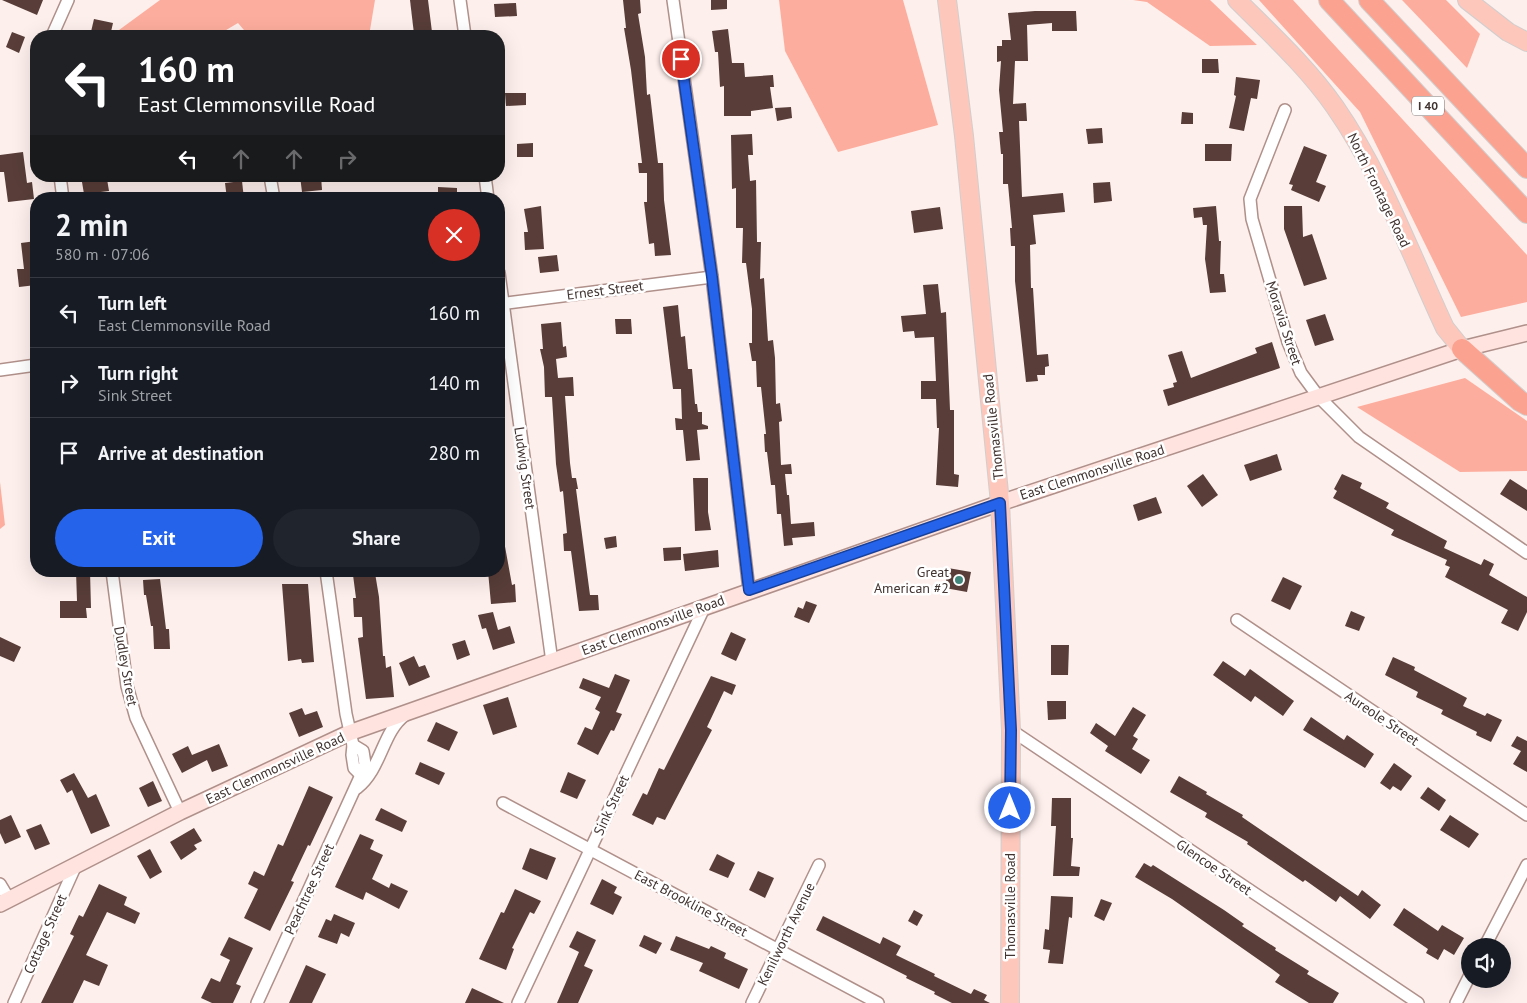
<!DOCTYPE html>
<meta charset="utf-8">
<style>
:root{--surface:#171b24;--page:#20242c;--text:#f1f3f6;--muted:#9ea1a6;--line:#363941;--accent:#2563eb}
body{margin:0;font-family:"PT Sans",sans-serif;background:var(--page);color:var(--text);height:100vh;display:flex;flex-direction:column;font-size:19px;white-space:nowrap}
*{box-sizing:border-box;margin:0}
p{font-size:16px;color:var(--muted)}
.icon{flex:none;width:28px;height:28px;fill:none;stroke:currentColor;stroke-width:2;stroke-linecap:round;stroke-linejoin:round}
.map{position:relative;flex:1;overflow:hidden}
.side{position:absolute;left:30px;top:192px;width:475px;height:385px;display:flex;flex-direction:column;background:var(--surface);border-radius:20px;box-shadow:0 5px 20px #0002}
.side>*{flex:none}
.guide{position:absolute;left:30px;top:30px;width:475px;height:152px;border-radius:20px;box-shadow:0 5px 20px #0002;background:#202124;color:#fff;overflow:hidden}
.controls{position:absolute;left:1461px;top:938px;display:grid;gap:10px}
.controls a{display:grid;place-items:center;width:50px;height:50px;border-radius:50%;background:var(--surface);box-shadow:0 5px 20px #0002;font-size:25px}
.pin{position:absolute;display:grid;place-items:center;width:42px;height:42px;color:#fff;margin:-21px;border:2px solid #fff;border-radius:50%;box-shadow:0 1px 5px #0007}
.me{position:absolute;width:55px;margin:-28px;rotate:0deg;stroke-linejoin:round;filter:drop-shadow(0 0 4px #0008)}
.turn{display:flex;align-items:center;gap:18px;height:105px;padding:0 25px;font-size:22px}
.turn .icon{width:65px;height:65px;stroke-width:2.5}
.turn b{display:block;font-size:35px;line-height:42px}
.lanes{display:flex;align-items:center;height:48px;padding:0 25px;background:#0003;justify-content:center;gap:25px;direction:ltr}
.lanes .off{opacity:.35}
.round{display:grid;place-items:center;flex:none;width:52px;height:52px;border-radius:26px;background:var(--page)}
.summary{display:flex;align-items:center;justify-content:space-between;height:85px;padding:0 25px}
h1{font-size:30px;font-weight:600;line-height:38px}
.action{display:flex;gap:10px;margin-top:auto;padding:10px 25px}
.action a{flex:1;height:58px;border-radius:30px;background:var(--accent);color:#fff;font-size:20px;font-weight:600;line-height:58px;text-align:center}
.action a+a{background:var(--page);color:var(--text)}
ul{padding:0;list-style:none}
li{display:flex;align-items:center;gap:15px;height:70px;padding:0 25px;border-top:1px solid var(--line)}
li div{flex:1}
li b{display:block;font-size:19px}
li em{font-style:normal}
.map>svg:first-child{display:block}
.green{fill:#fdad9d}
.building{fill:#583d38}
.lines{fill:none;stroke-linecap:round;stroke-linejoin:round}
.street-casing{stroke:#b0908a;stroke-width:14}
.secondary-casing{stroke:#b0908a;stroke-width:18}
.primary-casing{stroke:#d1cecd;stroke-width:20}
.highway-casing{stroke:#d1cecd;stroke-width:22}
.street{stroke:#fff;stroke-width:11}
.secondary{stroke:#fee3de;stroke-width:15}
.primary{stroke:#fdc7bc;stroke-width:18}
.highway{stroke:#fba290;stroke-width:20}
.route-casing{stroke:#184099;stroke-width:12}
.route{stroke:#2563eb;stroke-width:9}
.poi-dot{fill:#42867b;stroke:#fff;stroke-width:2}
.labels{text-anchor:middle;stroke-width:5;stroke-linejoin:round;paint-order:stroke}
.shield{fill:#fff;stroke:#79706e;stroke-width:1}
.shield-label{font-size:12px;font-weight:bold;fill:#403330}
.street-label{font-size:14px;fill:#403330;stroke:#fff}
.poi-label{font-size:14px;fill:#403330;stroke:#fff;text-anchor:end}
</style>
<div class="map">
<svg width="1527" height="1003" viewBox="0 0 1527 1003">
<rect width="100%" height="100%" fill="#fdefec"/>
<g class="green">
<path d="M160,0h215l-6,36h-120l-11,-13 -22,13h-95l-2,-6z"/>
<path d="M779,0h124l35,125 -100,27 -53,-101z"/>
<path d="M1133,0h77l47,45 -47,1 -63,-44z"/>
<path d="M1259,0h34l234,255v47l-66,15 -101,-205z"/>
<path d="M1402,0h44l34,34 -13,34z"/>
<path d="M1465,378l62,43v50l-67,1 -103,-65z"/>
<path d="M0,482l5,43 -5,4z"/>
</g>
<g class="building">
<path d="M2,0h41l-6,15z"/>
<path d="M410,0h18l4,32 -18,2z"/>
<path d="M623,0h17l1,13 -3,1 7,43 2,38 3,-1 8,69h5l1,37 7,55 -16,1 -1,-13 -5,1 -5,-42h3v-29h-8l-1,-10h4l-11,-93 -7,-42h2z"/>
<path d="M711,0h16v9l-16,1z"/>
<path d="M516,3l1,13 -22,1 -1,-13z"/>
<path d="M1035,11h41l1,20h-25v-8l-25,2 1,36h-13l-2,43 13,-1 1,18h-8l3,76 41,-4 2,19 -32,3 3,29 -6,1 1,43h2l4,67 11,-1 1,12 -4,1v8h-8l1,6 -12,1 -11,-101v-35h-4l-1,-18h2l-4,-44h-5v-30h-2l-2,-22h4l-4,-42 2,-29 -4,1v-16h5v-6h9l-3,-27z"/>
<path d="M94,19l19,4 -3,13h-20z"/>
<path d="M728,29l4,34h12l1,14 28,-2 1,12h-4l3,21 -22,3v5h-27v-30l-4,1 -2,-35h-3l-3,-21z"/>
<path d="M12,32l13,5 -6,16 -13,-6z"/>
<path d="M1202,59h16l1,14h-17z"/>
<path d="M1236,77l24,3 -3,19 -6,-1 -7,33 -15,-3 7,-32 -2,-1z"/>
<path d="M505,93h21v12l-20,1z"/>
<path d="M791,107l1,11 -15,3 -2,-13z"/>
<path d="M1182,112l11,1v11h-12z"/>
<path d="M1102,128l1,15 -15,1 -2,-15z"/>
<path d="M752,134l1,21h-5l2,26 6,-1 1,62h4l-1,37 4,-1 4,63 5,-1 2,18 1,46 4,-1 2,18 -3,1 2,43 10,-1 1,10h-7l2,21h2l2,29 23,-2 1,14 -23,2 1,7 -9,1 -3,-32h-4l-2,-29h-4l-4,-33h-2l-1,-18h2l-5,-47h-4l-1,-26h-4l-3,-18h3v-34l-6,-46h-4l1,-35h-7v-40l-4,1 -1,-54z"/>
<path d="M533,143v14h-16v-13z"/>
<path d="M1205,144h27l-1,17h-26z"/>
<path d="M1304,146l23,9 -11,27 10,4 -7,16 -28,-12 2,-5 -4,-1z"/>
<path d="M23,152l4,31 5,-1 2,17 -26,3 -4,-30h-4v-17z"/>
<path d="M81,176h19v4l7,-1 2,12 -25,3z"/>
<path d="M300,176h21l1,14 -20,2z"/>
<path d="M242,181l2,18h-17l-2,-16z"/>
<path d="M1110,182l2,19 -18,2 -1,-20z"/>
<path d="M438,187l19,1v11h-19z"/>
<path d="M541,206l3,43 -19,1 -1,-18h4l-4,-23z"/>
<path d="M1216,206l3,35h2l-1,33h4l2,18 -16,1 -5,-34 2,-34h-4l-1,-8 -8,1 -1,-10z"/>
<path d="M1284,206h18l1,31 9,-3 15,45 -23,7 -20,-57z"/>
<path d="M940,207l3,22 -29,4 -3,-22z"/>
<path d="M36,241v44l-17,2 -2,-18h7l-3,-26z"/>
<path d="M557,255l2,16 -19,2 -2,-16z"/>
<path d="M938,284l3,29 5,-1 4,98h4v64l5,1 -1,12 -22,-2 3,-57h-2l-1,-29h-15v-18h15l-2,-44 -19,1 -1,-7 -11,1 -2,-16 25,-2 -3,-29z"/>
<path d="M678,305l3,32 4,-1 3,33h4l3,35h2l1,8h4v12l6,2v3l-11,1 3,30 -14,1 -3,-31h-7l-1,-12 7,1 -1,-30h-8l-10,-82z"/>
<path d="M1325,314l9,26 -19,6 -9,-26z"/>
<path d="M615,319h16l1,15h-16z"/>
<path d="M561,322l2,25 3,-1 1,11 -11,2 2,19 15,-1 1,19h-9l5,67 2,15h4l2,11h-2l14,106h8l1,15 -20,1 -8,-60h-7l-1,-17 4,-1 -4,-42 -3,1 -4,-28 -4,-67h-7l-1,-30 -4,-18h3l-2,-25z"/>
<path d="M1272,342l8,26 -112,38 -5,-16 11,-3 -1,-4 4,-1 -9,-27 14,-4 9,27 66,-25 -2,-5z"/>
<path d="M1277,454l5,16 -32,11 -6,-16z"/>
<path d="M1203,474l15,21 -16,12 -15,-21z"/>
<path d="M1342,474l20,9 -2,5 29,15 -3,5 61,33 -3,7 37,17 3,-6 10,5 -5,11 38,22v15l-9,19 -17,-8 7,-13 -63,-33 5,-10 -5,-2 2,-5 -56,-25 3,-5 -61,-32 4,-7 -3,-2z"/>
<path d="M693,478h15v34l3,18 -16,1z"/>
<path d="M1510,479l17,11v21l-27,-17z"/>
<path d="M1156,497l6,16 -24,8 -5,-16z"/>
<path d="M616,536l1,11 -11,2 -2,-11z"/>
<path d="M499,541h5l8,44 3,-1 1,18 -25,2 -3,-33h11z"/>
<path d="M681,547v13l-17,1 -1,-13z"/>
<path d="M718,550l1,17 -34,4 -2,-17z"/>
<path d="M948,568l23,4 -4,20 -22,-4z"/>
<path d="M76,571h14l1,37h-5l1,10h-27v-17h17z"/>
<path d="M375,573l4,24 4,59h2l1,12 5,-2 3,31 -28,2 -8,-61 5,-1 -1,-20h-8l-1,-19h3l-3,-23z"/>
<path d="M1283,577l19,9 -12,24 -19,-9z"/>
<path d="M160,579l6,50h3l1,20h-16l-1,-23h-2l-5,-31h-2l-1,-15z"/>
<path d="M282,584h26l6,78 -12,1 -1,-4 -13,2z"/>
<path d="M806,601l11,4 -8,18 -15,-6 4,-10 5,2z"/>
<path d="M1351,611l14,6 -6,14 -14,-5z"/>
<path d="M493,612l5,18 12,-4 5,17 -22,7 -7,-22 -4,1 -4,-14z"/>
<path d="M731,632l15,7 -10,22 -15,-7z"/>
<path d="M0,637l21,10 -7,15 -14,-6z"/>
<path d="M465,640l5,15 -13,5 -5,-16z"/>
<path d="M1051,645h18l-1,30h-17z"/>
<path d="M414,656l5,11 6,-2 5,12 -21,9 -10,-23z"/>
<path d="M1393,657l22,10 -1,3 53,28 -4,8 22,10 2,-3 15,7 -11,22 -15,-7 1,-3 -36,-18 2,-4 -27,-13 2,-5 -33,-17z"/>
<path d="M1223,661l22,15 5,-7 44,32 -11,15 -28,-20 -4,6 -38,-27z"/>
<path d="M615,674l15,6 -14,32 6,2 -8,17 -3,-1 -13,25 -21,-11 8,-17 7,3 8,-18 -5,-3 6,-12 -22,-9 4,-10 26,10z"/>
<path d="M711,676l25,9 -4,10 -8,-4 -17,36 5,3 -47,90 -8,-3 -4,8 -21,-10 11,-22 4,2 12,-27 5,2z"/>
<path d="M508,697l9,30 -24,8 -10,-30z"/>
<path d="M1047,701h19v18l-18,1z"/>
<path d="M1133,707l13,8 -13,21 5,3 -6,10 18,11 -9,14 -36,-23 3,-5 -18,-13 6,-10 19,13z"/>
<path d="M302,708l3,7 12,-4 6,16 -24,10 -10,-24z"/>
<path d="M1311,717l33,23 3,-5 27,19 -9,14 -62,-38z"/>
<path d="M436,722l22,10 -9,19 -22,-10z"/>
<path d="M1517,736l10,5v31l-14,-8 8,-13 -10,-5z"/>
<path d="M219,744l9,22 -16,6 -5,-12 -25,13 -10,-19 16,-8 4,9z"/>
<path d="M420,762l25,11 -6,12 -24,-11z"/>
<path d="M1394,763l18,13 -11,15 -8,-5 -3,4 -10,-7z"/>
<path d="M568,772l18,8 -9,19 -17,-7z"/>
<path d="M74,773l14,25 8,-4 14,32 -19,8 -19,-44 -5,3 -7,-13z"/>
<path d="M1179,776l28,16 -1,2 37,21 -1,2 116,79 4,-6 19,15 -11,14 -30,-23 -4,6 -31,-22 -2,2 -56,-38 1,-2 -43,-25 2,-4 -37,-21z"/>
<path d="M153,781l9,20 -14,6 -9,-19z"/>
<path d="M309,786l24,11 -23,49 -2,-1 -17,36 3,1 -24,49 -26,-13 14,-29 -10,-5 6,-13 10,5 14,-32 5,2z"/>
<path d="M1428,787l18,13 -7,11 -19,-13z"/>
<path d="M1052,798h19v40h2l-2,28 9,1 -1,9h-26l3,-50h-5z"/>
<path d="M381,808l26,13 -5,11 -27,-12z"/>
<path d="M11,815l10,22 -16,7 -5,-11v-13z"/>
<path d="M1450,815l29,19 -10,14 -29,-18z"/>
<path d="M41,824l9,20 -15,6 -9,-20z"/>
<path d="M194,828l8,13 -8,4 3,4 -16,11 -11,-18z"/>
<path d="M360,834l14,6 -4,9 13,6 -11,24 17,9 2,-5 17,8 -9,18 -33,-17 -3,8 -28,-13z"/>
<path d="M530,848l26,10 -9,22 -25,-11z"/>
<path d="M150,849l12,23 -12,7 -13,-23z"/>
<path d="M717,854l18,9 -7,15 -19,-8z"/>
<path d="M1144,863l7,4 2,-2 71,45 20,14 -2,2 34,22 -1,2 34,21 -2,3 32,19 -6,10h-24l-34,-21 5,-7 -8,-6 -100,-70 -37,-22z"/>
<path d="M758,871l16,7 -9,20 -16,-8z"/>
<path d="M602,879l15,8 -3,6 8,4 -9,18 -23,-11z"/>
<path d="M99,884l28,13 -3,8 16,8 -5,11 -28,-12 -21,43 22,10 -9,21 -15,-6 -11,23h-32l33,-67 -4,-2 9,-19 4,2z"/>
<path d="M515,889l26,12 -7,13 -4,-2 -18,36 2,1 -8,21 -27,-11 22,-47 3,1z"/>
<path d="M1051,896l22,1 -1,21 -3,-1 -6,47 -15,-1 2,-13 -7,-1 2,-20 4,1z"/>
<path d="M1101,899l11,4 -8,18 -10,-5z"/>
<path d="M1404,908l34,23 4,-6 22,13 -10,17 -10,-6 -6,11 -12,-7 2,-4 -35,-24z"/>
<path d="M914,910l9,5 -6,11 -9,-5z"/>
<path d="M334,914l21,9 -6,14 -8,-4 -4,11 -19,-7 8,-18 5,2z"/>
<path d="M823,916l57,28 3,-7 18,9 -5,9 39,19 -1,2 37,18 3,-5 13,6 -3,5 6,3h-38l-18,-9 1,-2 -29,-14 1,-2 -91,-46z"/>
<path d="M577,931l19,9 -12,26 9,4 -15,33h-21l22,-51 -10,-5z"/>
<path d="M644,935l18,8 -6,11 -17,-8z"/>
<path d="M676,936l33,13 2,-3 15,7 -2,5 24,11 -9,20 -40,-18 4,-8 -33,-13z"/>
<path d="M229,937l24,11 -17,36 5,2 -8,17h-21l-11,-5 10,-20 9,4 10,-22 -10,-5z"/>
<path d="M306,965l20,9 -14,29h-23z"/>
<path d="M472,988l32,15h-39z"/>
</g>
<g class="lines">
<g class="street-casing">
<g id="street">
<path d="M460,0l5,36"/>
<path d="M673,0l39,277 37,313"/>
<path d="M52,36l16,-36"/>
<path d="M1285,110l-35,89 2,20 36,123 13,31 17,23 41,41 168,116"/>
<path d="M60,176l3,23"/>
<path d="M270,176l4,23"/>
<path d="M485,176l3,23"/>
<path d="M499,273l53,389"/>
<path d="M499,304l213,-27"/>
<path d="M0,370l36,-5"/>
<path d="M112,571l15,115 9,32 44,94"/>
<path d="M326,571l20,143 7,31 -1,10 2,13 7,7"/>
<path d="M1237,620l290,195"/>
<path d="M1011,730l407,273"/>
<path d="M357,788c25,-20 25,-56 48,-73"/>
<path d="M503,803l375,200"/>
<path d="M0,884l9,15"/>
<path d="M1485,946l42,-81"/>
<path d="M14,1003l62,-138"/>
<path d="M257,1003l104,-228 4,-11 -2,-13 -10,-6"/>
<path d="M518,1003l186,-395"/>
<path d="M752,1003l67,-138"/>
<path d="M1456,1003l14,-28"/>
</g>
</g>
<g class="secondary-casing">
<path id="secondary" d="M0,904l180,-92 169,-79 651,-230 462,-154 65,-16"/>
</g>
<g class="primary-casing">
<g id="primary">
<path d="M947,0l17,136 36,367 11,227 -1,273"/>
<path d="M1237,0c34,34 70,67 98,107 46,66 76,148 110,221l17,21"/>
<path d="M1467,0l41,32 19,10"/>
</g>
</g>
<g class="highway-casing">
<g id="highway">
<path d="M1329,0l198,213"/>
<path d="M1369,0l158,168"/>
<path d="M1462,349l58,52 7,4"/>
</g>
</g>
<use href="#street" class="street"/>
<use href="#secondary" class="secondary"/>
<use href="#primary" class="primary"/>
<use href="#highway" class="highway"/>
</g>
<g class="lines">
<g class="route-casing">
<path id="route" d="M681,59l31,218 37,313 251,-87 11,227 -1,78"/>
</g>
<use href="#route" class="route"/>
</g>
<circle class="poi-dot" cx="959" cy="580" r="5"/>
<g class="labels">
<rect class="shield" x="1412" y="96.5" width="32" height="19" rx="4"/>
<g class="shield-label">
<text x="1428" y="110">I 40</text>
</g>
<g class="street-label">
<text transform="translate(1379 190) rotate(64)" y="5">North Frontage Road</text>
<text transform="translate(605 290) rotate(-7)" y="5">Ernest Street</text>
<text transform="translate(1284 323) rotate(72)" y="5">Moravia Street</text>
<text transform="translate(993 427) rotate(-96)" y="5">Thomasville Road</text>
<text transform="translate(525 468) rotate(82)" y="5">Ludwig Street</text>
<text transform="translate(1092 472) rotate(-18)" y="5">East Clemmonsville Road</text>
<text transform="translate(653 625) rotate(-20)" y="5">East Clemmonsville Road</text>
<text transform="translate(126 666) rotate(80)" y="5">Dudley Street</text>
<text transform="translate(1382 718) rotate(34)" y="5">Aureole Street</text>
<text transform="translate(275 768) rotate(-25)" y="5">East Clemmonsville Road</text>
<text transform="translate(611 805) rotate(-65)" y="5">Sink Street</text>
<text transform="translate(1214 867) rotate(34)" y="5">Glencoe Street</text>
<text transform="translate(309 889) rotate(-65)" y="5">Peachtree Street</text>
<text transform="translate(691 903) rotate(28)" y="5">East Brookline Street</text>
<text transform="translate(1010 906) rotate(-90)" y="5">Thomasville Road</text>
<text transform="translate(45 934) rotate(-66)" y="5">Cottage Street</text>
<text transform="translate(786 934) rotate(-64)" y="5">Kenilworth Avenue</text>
</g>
<g class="poi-label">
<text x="949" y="577">Great<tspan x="949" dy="16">American #2</tspan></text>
</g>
</g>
</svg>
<div class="controls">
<a><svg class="icon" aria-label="sound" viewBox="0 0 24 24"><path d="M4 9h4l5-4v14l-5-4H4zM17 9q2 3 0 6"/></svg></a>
</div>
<div class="pin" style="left:681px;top:59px;background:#d93025"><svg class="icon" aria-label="arrive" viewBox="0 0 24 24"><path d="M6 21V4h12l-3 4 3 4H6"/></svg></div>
<svg class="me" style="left:1010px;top:808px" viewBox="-20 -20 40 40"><circle r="17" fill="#2563eb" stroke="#fff" stroke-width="3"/><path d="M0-11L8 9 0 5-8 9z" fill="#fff"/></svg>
<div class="guide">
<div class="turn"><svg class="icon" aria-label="left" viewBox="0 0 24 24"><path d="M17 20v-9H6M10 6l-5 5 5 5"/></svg><div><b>160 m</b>East Clemmonsville Road</div></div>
<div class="lanes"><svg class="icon" aria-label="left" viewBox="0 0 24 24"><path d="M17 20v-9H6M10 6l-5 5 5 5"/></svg><svg class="icon off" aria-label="ahead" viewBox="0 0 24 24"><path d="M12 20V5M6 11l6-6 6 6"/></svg><svg class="icon off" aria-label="ahead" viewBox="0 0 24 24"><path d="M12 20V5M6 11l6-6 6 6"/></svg><svg class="icon off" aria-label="right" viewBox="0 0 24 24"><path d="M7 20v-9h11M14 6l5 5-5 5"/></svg></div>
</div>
<section class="side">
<div class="summary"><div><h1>2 min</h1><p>580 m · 07:06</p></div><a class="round" style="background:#d93025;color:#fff"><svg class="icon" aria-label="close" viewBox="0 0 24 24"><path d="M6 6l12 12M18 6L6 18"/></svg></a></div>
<ul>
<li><svg class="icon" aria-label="left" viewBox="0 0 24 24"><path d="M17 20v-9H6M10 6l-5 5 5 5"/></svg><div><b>Turn left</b><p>East Clemmonsville Road</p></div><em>160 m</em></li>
<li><svg class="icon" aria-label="right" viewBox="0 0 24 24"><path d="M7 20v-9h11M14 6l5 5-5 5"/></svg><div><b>Turn right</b><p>Sink Street</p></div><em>140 m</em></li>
<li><svg class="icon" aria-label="arrive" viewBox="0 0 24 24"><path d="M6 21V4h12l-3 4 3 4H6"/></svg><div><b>Arrive at destination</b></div><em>280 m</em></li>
</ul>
<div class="action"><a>Exit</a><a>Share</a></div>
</section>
</div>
